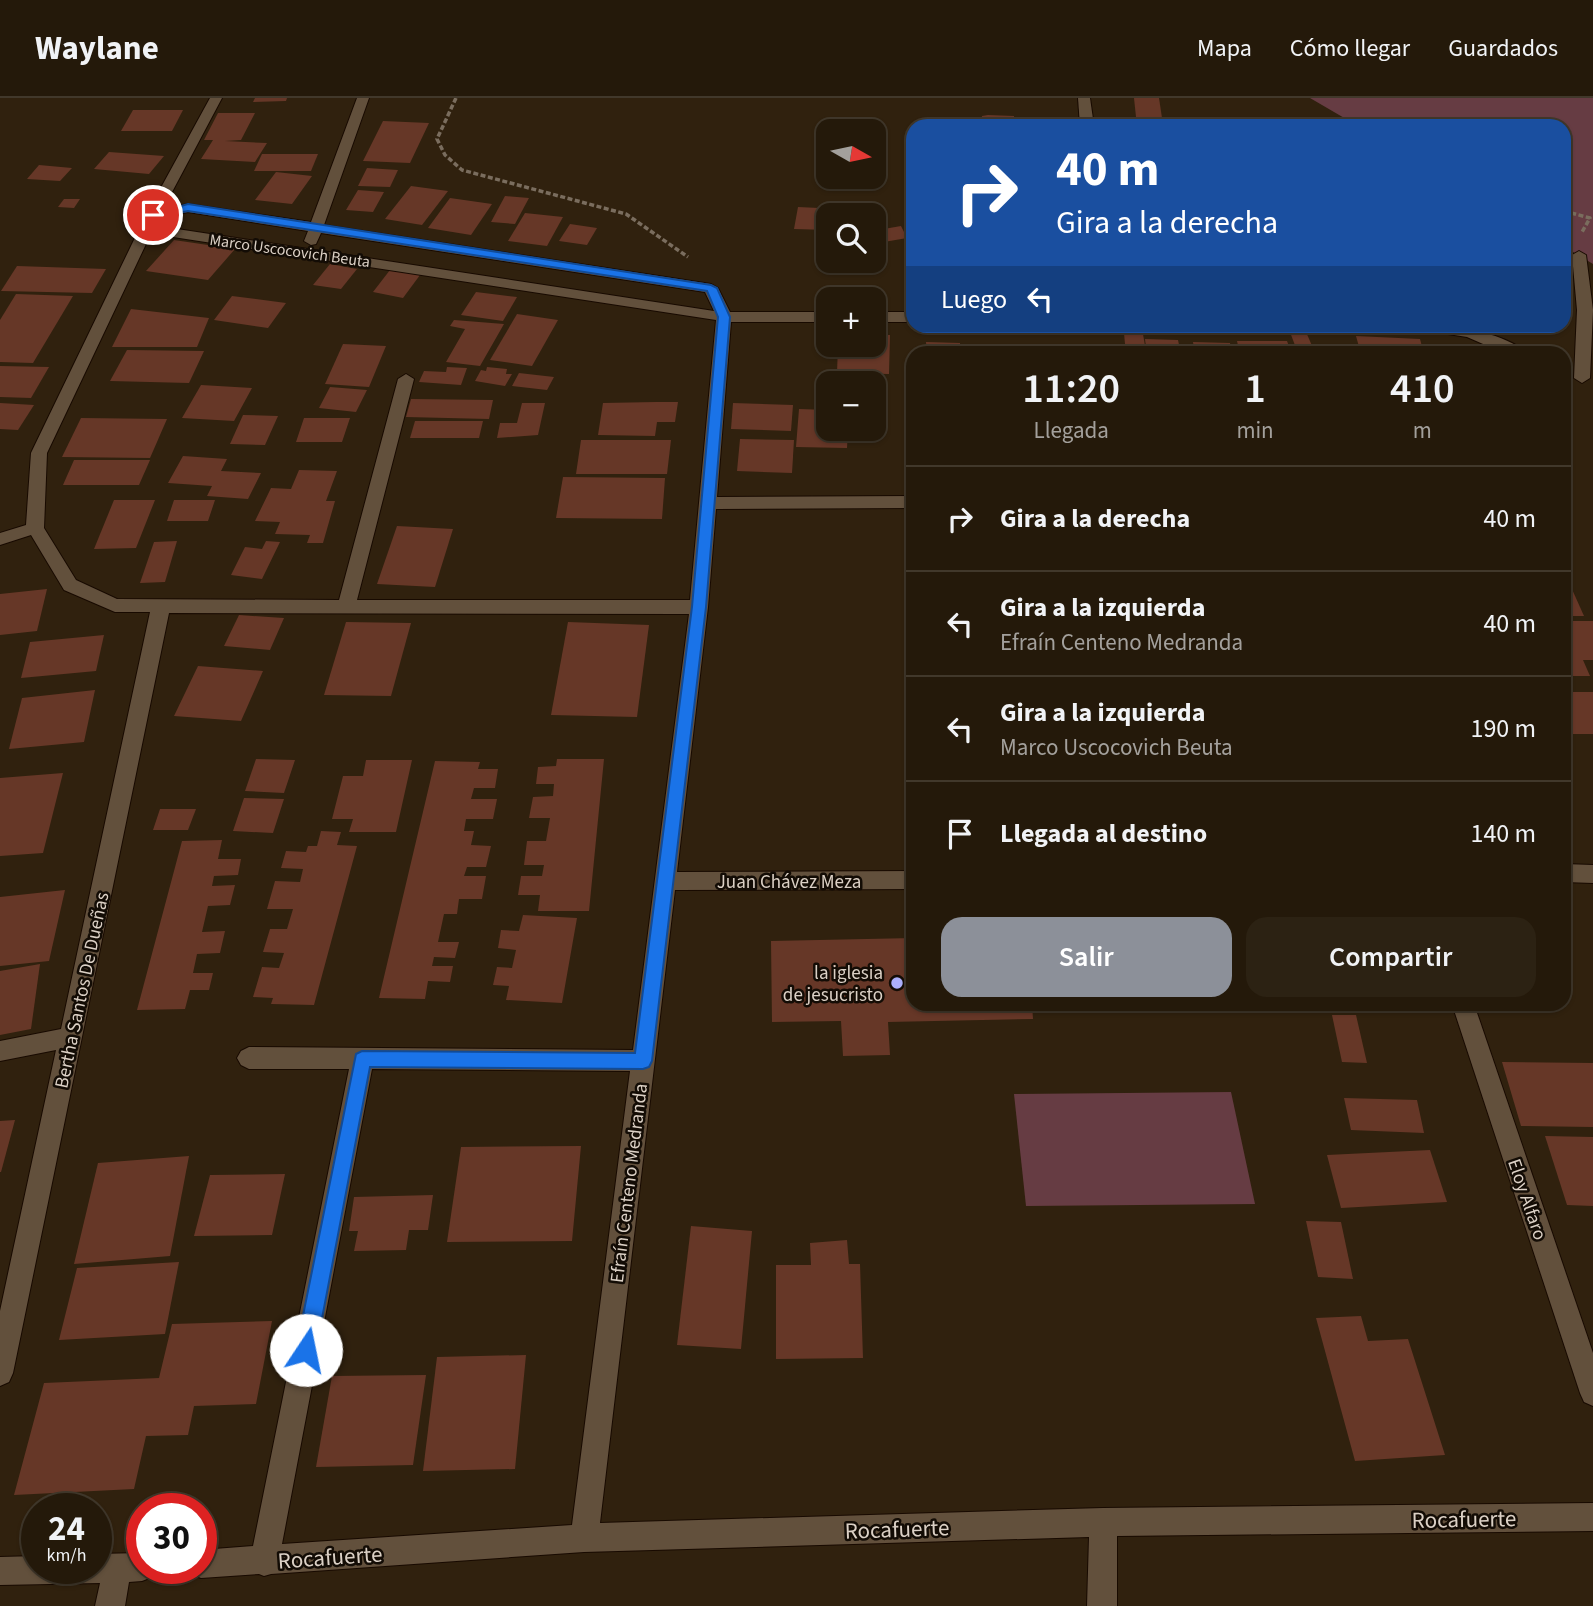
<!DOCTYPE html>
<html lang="es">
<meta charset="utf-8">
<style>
:root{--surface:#24190a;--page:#2c2213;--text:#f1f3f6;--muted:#a3a09c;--line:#41382b;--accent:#8c9099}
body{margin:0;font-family:"Source Sans 3",sans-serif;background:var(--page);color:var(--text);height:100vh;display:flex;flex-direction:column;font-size:26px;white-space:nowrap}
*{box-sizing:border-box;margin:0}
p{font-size:23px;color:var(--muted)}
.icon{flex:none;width:38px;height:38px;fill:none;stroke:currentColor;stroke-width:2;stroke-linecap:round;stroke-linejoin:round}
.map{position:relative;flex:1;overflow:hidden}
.sheet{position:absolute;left:906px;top:248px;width:665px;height:665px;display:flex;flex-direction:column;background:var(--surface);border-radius:21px;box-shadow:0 2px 5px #0004,0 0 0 2px var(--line)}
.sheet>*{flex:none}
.hud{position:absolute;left:906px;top:21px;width:665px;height:214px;border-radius:21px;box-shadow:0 2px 5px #0004,0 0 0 2px var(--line);background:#1a4fa0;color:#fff;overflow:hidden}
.needle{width:46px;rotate:99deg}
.tools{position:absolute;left:816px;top:21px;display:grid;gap:14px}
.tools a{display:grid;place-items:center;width:70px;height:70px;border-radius:14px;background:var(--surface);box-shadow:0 2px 5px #0004,0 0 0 2px var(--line);font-size:35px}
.speed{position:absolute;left:21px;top:1395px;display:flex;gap:14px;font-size:35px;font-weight:700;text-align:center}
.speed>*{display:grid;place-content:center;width:91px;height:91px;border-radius:50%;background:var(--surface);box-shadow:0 2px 5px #0004,0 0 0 2px var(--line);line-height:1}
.speed small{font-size:18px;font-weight:400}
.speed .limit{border:10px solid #d22;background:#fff;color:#111}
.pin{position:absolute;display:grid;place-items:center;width:60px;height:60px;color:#fff;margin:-30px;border:4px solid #fff;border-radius:50%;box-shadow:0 2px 7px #0007}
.me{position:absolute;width:77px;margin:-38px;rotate:11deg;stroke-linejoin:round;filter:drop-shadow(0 0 5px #0008)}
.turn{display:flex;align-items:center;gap:24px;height:147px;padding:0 35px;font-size:32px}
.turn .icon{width:91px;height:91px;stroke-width:2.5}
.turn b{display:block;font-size:49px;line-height:60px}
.then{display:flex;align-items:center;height:66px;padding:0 35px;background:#0003;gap:14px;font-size:26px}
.eta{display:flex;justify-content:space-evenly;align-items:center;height:119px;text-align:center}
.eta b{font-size:42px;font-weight:600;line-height:49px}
.cta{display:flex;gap:14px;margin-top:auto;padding:14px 35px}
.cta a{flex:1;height:80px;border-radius:21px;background:var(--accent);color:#fff;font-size:28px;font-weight:600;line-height:80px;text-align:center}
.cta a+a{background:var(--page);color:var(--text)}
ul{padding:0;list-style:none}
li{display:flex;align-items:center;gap:21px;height:105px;padding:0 35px;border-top:2px solid var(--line)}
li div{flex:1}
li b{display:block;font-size:26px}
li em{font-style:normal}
header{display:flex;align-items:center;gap:42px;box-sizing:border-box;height:98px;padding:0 35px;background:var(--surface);border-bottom:2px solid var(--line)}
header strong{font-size:33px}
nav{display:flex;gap:38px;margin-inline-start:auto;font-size:24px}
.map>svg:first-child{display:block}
.green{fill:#663c43}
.building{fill:#663727}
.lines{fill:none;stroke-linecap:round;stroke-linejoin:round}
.minor-casing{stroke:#180a00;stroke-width:2}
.path{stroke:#7a6d5e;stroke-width:3.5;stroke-dasharray:5 2.5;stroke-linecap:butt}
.minor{fill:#62503c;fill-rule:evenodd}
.route{fill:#1a73e8;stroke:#114b97;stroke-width:2}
.poi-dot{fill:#acaffb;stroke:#130c05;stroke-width:2.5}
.labels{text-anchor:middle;stroke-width:5;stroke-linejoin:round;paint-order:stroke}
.far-street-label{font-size:16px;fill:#dbd0c5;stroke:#130c05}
.street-label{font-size:19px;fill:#dbd0c5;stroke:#130c05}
.poi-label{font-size:19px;fill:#dbd0c5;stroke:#130c05;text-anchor:end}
.near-street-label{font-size:23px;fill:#dbd0c5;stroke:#130c05}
</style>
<header>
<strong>Waylane</strong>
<nav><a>Mapa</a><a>Cómo llegar</a><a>Guardados</a></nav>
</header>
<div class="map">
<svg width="1593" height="1508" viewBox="0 0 1593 1508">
<rect width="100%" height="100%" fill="#30210e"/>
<g class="green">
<path d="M1310,0h283v166l-28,-17 -1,-121h-206z"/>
<path d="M1231,994l24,112 -229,2 -12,-112z"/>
</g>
<g class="building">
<path d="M255,0h32l-1,3 -33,1z"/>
<path d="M1134,0h25l3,20 -26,-1z"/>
<path d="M133,12h50l-11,21h-51z"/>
<path d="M218,15h37l-14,27 -16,1 42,2 -12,19 -54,-3 12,-19h-9z"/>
<path d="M988,17l26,1v10l-33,-1 1,-9z"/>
<path d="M383,23l46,2 -19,40 -47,-2z"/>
<path d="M1100,23l29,2v3h-30z"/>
<path d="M109,54l55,4 -15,18 -55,-5z"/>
<path d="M262,56h56l-7,17h-57z"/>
<path d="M39,67l33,3 -12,13 -33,-2z"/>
<path d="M367,70l31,2 -8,17 -32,-1z"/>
<path d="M276,74l36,4 -20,28 -37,-4z"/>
<path d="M411,88l37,5 -26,34 -37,-6z"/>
<path d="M358,92l26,2 -11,20 -27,-2z"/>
<path d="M505,98l24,2 -14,26 -24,-2z"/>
<path d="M450,100l42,6 -21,31 -43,-7z"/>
<path d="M64,101h16l-6,9 -16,-1z"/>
<path d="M798,109l42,2 -1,6h-11v15l-34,-1z"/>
<path d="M525,115l38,4 -16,29 -39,-5z"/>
<path d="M570,126l27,4 -10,17 -28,-4z"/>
<path d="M901,128l6,12 -23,4 -6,-12z"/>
<path d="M174,142l61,9 -27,31 -62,-9z"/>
<path d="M330,166l27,5 -16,20 -28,-4z"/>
<path d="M17,168l89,3 -14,24 -91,-2z"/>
<path d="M390,172l30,5 -17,23 -30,-6z"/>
<path d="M476,194l41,5 -14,24 -42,-6z"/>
<path d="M16,196l57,2 -40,67 -33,-1v-42z"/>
<path d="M232,198l54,7 -18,25 -54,-8z"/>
<path d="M131,211l78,9 -12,29h-85z"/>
<path d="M517,216l41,6 -26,46 -42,-6z"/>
<path d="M454,222l50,4 -24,42 -34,-4 19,-33 -15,-3z"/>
<path d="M1290,234h16l7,16h-17z"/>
<path d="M1124,235l19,1 2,12 -20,-2z"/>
<path d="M873,237h17l-1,39 -52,-1 1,-28h35z"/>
<path d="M1356,238l64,3 4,15h-63z"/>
<path d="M1145,241l33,1 3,14h-34z"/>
<path d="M1237,243h50l5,13h-52z"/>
<path d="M926,244l34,1 1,11h-34z"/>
<path d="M1193,244l37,1 2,11h-37z"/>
<path d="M343,246l43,2 -17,41 -44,-3z"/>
<path d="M127,252l77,1 -15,32 -79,-2z"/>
<path d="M0,268l49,1 -18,31 -31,-1z"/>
<path d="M447,269l20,1 -6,17 -42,-3 5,-11 22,1z"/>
<path d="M487,269l20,2 -1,5h6l-7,12 -30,-5 6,-11 5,1z"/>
<rect x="905" y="274" width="9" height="31"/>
<path d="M519,275l35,4 -7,13 -35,-4z"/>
<path d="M201,287l51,3 -18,33 -52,-3z"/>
<path d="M330,289l37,3 -11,22 -37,-4z"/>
<path d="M411,301l82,1 -4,19 -83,-2z"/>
<path d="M656,304h22l-3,20h-18l-2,14 -57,-1 5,-32z"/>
<path d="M0,305l34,2 -16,25 -18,-1z"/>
<path d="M522,305h23l-7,32 -41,3 3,-15h17z"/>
<path d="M733,305l60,2 -2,26 -60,-2z"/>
<path d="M799,311l29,1v19h20l-1,19 -51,-1z"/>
<path d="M243,317l35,1 -13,29 -35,-1z"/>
<path d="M81,320l86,1 -17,39 -88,-1z"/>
<path d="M304,320h46l-8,24h-46z"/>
<path d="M415,323h68l-4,17h-69z"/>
<path d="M740,341l54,1 -2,33 -55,-2z"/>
<path d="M581,342h90l-4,34h-91z"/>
<path d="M183,358l44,3 -6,12 40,2 -13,26 -41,-3 5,-10 -44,-3z"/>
<path d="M74,362h76l-11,25h-76z"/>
<path d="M299,372l38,1 -11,30h9l-12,42h-16l3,-8 -35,-1 5,-12 -25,-1 16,-33 20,1z"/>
<path d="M563,379l102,1 -3,41 -106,-1z"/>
<path d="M114,402h41l-19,48 -42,1z"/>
<path d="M174,402h41l-7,21h-41z"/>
<path d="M397,428l56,3 -18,58 -58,-3z"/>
<path d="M177,443l-12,41 -25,1 14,-41z"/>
<path d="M266,443l14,1 -18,37 -31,-4 14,-28 17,2z"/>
<path d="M1564,488l7,1 13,29h-20z"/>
<path d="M47,491l-10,42 -37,4v-41z"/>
<path d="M239,517l45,3 -14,32 -46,-4z"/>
<path d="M1564,523h29v39h-10l7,16h-26z"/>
<path d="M346,524l65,1 -20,73 -67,-1z"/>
<path d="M568,524l81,3 -12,92 -86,-2z"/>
<path d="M104,537l-8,36 -75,7 9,-36z"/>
<path d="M198,568l65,5 -22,50 -67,-5z"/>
<path d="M95,592l-11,52 -75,7 13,-51z"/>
<rect x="1564" y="594" width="29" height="42"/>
<path d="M256,661l39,1 -11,33 -39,-2z"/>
<path d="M557,661h47l-15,152h-51l2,-16h-22l3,-19h21l2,-11h-20l3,-24h19l4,-23h-21l4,-21 20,-1 1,-12h-18l2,-17 18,-1z"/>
<path d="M366,662h46l-16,72h-47l4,-13h-21l11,-43h20z"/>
<path d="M435,663l45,1 -2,7h20l-3,19h-21l-3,11h26l-4,20h-27l-2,12h10l-3,14 20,1 -5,21h-19l-3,9h22l-4,23h-23l-2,15h-13l-6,28h21l-4,16 -21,-1 -2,9h21l-3,16 -22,-1 -3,18 -46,-1z"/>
<path d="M63,675l-20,80 -43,3v-78z"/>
<path d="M244,700l40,1 -11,34 -40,-2z"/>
<path d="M160,711h36l-8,21h-35z"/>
<path d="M321,733l20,1 -4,13 20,1 -43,159 -43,-1 2,-6 -20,-1 9,-30 17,1 5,-15 -21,-1 7,-23h17l6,-20h-26l8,-28 25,1 3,-13 -22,-1 5,-17 20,1 2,-6h9z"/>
<path d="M222,742l-4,19h23l-3,16 -24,1 -2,10 23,-1 -5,20 -22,1 -6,26 23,-1 -5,22 -23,1 -4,19h20l-4,17h-19l-5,19 -48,1 45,-169z"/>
<path d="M65,792l-16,71 -49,5v-69z"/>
<path d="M523,817l54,3 -15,85 -56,-3 3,-14 -16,-1 4,-18 15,1 4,-18 -18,-2 3,-18 18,1z"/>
<path d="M914,840v66h118l1,15 -145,3 2,33 -47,1 -2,-35 -69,1 -1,-81z"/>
<path d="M40,866l-9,65 -31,6v-64z"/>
<path d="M1332,917h24l11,48 -25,-1z"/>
<path d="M1502,964l91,1v64l-72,-1z"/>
<path d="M1344,1000l73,2 7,33 -73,-3z"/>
<path d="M15,1022l-14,52h-1v-51z"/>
<path d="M1545,1038l48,1v69l-26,-1z"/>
<path d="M581,1048l-9,95 -125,1 14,-95z"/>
<path d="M1430,1052l17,52 -106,6 -14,-53z"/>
<path d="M189,1058l-19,100 -96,8 24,-101z"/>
<path d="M285,1076l-13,61 -78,1 16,-61z"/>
<path d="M433,1097l-5,35h-19l-3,20 -52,1 4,-20h-9l5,-34z"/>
<path d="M1306,1123l35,1 12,57 -35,-2z"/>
<path d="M691,1128l61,5 -11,118 -64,-4z"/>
<path d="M847,1142l2,24h11l3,94 -87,1v-94h35l-1,-22z"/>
<path d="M179,1164l-14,72 -106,6 18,-72z"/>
<path d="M1361,1218l7,25 40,-2 37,116 -90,6 -39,-143z"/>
<path d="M272,1223l-16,83 -62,2 -6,29 -42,1 -12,53 -120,6 30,-112 115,-5 13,-54z"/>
<path d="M526,1257l-11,114 -92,2 14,-114z"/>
<path d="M426,1277l-13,90 -97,2 16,-91z"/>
</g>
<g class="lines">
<g class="minor-casing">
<g id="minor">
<path d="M210,0h12l-59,111 25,-5 123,18 46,-124h12l-45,127 387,59 7,4 12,24h98v10h-97l-14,175 197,-1v12l-198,1 -8,98 -31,265 237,-1v18l-239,1 -75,633 503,-15 490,-5v28l-476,5v70h-30l2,-69 -505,15 -313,22 -7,2 -5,-2 -58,4 -10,-4 -3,-6h13v-18l52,-4 96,-477h-100l-8,-4 -4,-7 4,-7 8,-4 384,3 56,-436 -520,-1 -156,760 -4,9 -9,4v-75l56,-261 -56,11v-20l61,-12 89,-417h-35l-51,-22 -33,-55 -31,10v-12l26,-8 5,-72 115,-238zM188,114l120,19 -4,10 7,4 5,-1 5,-11 384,59 9,19 -537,-82 -13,-12zM155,127l18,12 543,83 -26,280h-333l57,-221 -8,-5 -8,5 -59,221 -222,-1 -41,-19 -32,-52 3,-75zM372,971l258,2 -58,454 -290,19z"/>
<path d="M1078,0h12l4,28h-14z"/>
<path d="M1579,153l7,4 7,55 -3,68 -8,5 -8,-5 3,-68 -5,-55z"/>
<rect x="873" y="214" width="41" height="10"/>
<path d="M1421,228c30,-3 85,7 107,28h-22l-39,-17 -38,-6z"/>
<path d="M1564,766l29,1v18l-29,-1z"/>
<path d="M1452,906h22l119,349v53l-9,-4 -4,-9z"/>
<path d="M142,1455v15h14l-4,9 -10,4 -13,1 -4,24h-30l5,-23 -100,2v-28l37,-1v12h59v-14z"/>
</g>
</g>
<g class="path">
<path d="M456,0l-19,41 8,16 17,15 164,44 62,43"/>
<path d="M1564,113l26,7 -8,14"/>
</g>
<use href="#minor" class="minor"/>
</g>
<path class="route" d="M188,106l523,81 6,3 13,29 -24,290 -54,454 -3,6 -6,2 -273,-2 -54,283 -3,7 -7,3 -8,-3 -2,-7 60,-296 6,-3 273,2 57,-446 26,-290 -11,-26 -519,-80 -35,7 -5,-3z"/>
<circle class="poi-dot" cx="897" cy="885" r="7"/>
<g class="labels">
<g class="far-street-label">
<text transform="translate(290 152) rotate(8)" y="6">Marco Uscocovich Beuta</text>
</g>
<g class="street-label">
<text x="789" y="790">Juan Chávez Meza</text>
<text transform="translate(81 892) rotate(-78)" y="7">Bertha Santos De Dueñas</text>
<text transform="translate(628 1085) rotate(-83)" y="7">Efraín Centeno Medranda</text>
<text transform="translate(1528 1101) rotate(71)" y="7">Eloy Alfaro</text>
</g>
<g class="poi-label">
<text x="883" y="881">la iglesia<tspan x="883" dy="22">de jesucristo</tspan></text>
</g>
<g class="near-street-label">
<text transform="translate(1464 1421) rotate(-1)" y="8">Rocafuerte</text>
<text transform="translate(897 1431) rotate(-2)" y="8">Rocafuerte</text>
<text transform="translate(330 1459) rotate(-4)" y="8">Rocafuerte</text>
</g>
</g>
</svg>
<div class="tools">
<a><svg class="needle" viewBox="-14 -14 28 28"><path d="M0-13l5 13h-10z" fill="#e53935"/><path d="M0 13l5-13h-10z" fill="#a3a09c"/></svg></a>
<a><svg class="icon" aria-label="search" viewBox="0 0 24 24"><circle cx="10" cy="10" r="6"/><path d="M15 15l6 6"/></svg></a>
<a>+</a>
<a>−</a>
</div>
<div class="speed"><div>24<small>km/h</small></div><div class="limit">30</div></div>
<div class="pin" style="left:153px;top:117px;background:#d93025"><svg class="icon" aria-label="arrive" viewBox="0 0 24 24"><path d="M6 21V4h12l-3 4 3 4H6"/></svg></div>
<svg class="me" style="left:306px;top:1252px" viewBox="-20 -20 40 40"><circle r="19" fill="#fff"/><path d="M0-13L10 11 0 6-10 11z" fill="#1a73e8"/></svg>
<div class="hud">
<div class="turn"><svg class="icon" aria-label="right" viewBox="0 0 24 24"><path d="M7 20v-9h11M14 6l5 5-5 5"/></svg><div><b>40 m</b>Gira a la derecha</div></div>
<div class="then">Luego<svg class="icon" aria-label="left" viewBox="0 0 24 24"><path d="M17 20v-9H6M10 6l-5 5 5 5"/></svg></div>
</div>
<section class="sheet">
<div class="eta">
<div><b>11:20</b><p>Llegada</p></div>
<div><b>1</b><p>min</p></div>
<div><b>410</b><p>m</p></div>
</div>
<ul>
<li><svg class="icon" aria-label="right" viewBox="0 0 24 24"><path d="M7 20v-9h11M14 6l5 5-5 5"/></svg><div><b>Gira a la derecha</b></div><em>40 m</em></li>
<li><svg class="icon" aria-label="left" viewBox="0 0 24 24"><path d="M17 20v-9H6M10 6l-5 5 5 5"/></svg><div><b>Gira a la izquierda</b><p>Efraín Centeno Medranda</p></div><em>40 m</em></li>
<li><svg class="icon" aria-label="left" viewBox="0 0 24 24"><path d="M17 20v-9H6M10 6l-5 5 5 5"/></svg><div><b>Gira a la izquierda</b><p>Marco Uscocovich Beuta</p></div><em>190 m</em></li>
<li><svg class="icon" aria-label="arrive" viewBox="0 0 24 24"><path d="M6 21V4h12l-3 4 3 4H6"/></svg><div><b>Llegada al destino</b></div><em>140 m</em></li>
</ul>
<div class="cta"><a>Salir</a><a>Compartir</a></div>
</section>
</div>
